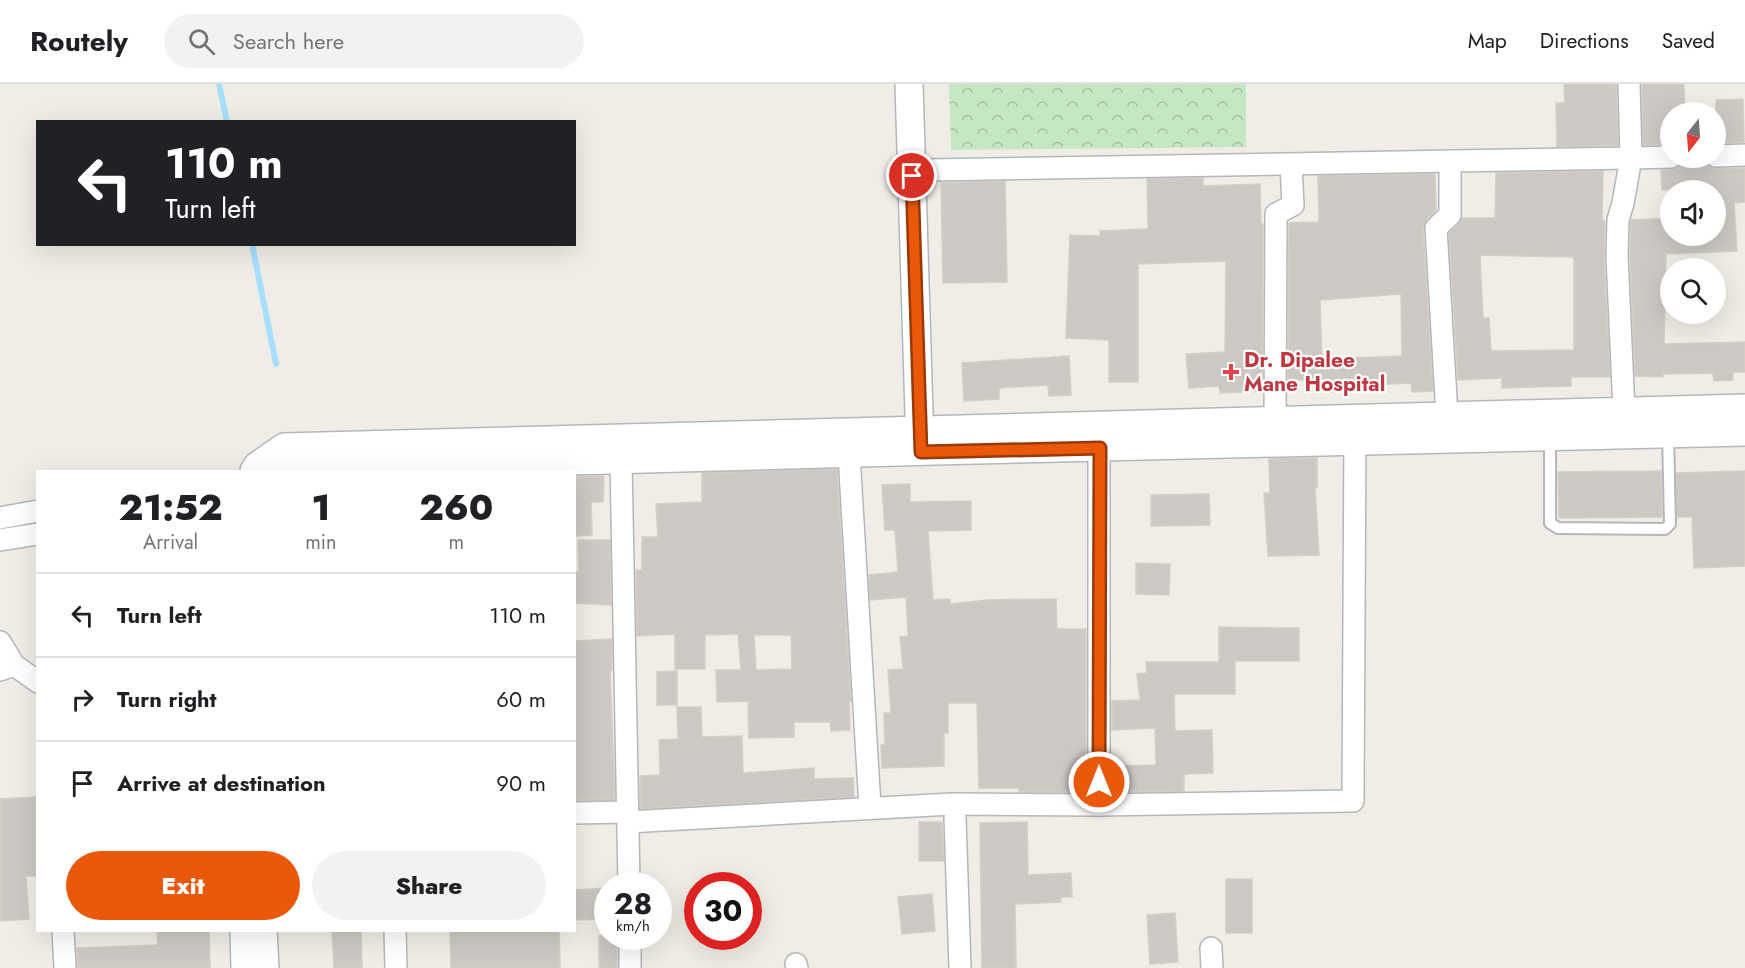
<!DOCTYPE html>
<style>
:root{--surface:#fff;--page:#f2f2f2;--text:#202124;--muted:#757577;--line:#e0e0e0;--accent:#ea580c}
body{margin:0;font-family:Jost,sans-serif;background:var(--page);color:var(--text);height:100vh;display:flex;flex-direction:column;font-size:22px;white-space:nowrap}
*{box-sizing:border-box;margin:0}
p{font-size:20px;color:var(--muted)}
.icon{flex:none;width:33px;height:33px;fill:none;stroke:currentColor;stroke-width:2;stroke-linecap:round;stroke-linejoin:round}
.map{position:relative;flex:1;overflow:hidden}
.details{position:absolute;left:36px;top:386px;width:540px;height:462px;display:flex;flex-direction:column;background:var(--surface);border-radius:0px;box-shadow:0 6px 24px #0002}
.details>*{flex:none}
.banner{position:absolute;left:36px;top:36px;width:540px;height:126px;border-radius:0px;box-shadow:0 6px 24px #0002;background:#202124;color:#fff;overflow:hidden}
.needle{width:39px;rotate:197deg}
.buttons{position:absolute;left:1660px;top:18px;display:grid;gap:12px}
.buttons a{display:grid;place-items:center;width:66px;height:66px;border-radius:50%;background:var(--surface);box-shadow:0 6px 24px #0002;font-size:30px}
.speed{position:absolute;left:594px;top:788px;display:flex;gap:12px;font-size:30px;font-weight:700;text-align:center}
.speed>*{display:grid;place-content:center;width:78px;height:78px;border-radius:50%;background:var(--surface);box-shadow:0 6px 24px #0002;line-height:1}
.speed small{font-size:15px;font-weight:400}
.speed .limit{border:9px solid #d22;background:#fff;color:#111}
.pin{position:absolute;display:grid;place-items:center;width:51px;height:51px;color:#fff;margin:-26px;border:3px solid #fff;border-radius:50%;box-shadow:0 2px 6px #0007}
.me{position:absolute;width:66px;margin:-33px;rotate:0deg;stroke-linejoin:round;filter:drop-shadow(0 0 4px #0008)}
.turn{display:flex;align-items:center;gap:21px;height:126px;padding:0 30px;font-size:27px}
.turn .icon{width:78px;height:78px;stroke-width:2.5}
.turn b{display:block;font-size:42px;line-height:51px}
.eta{display:flex;justify-content:space-evenly;align-items:center;height:102px;text-align:center}
.eta b{font-size:36px;font-weight:800;line-height:42px}
.cta{display:flex;gap:12px;margin-top:auto;padding:12px 30px}
.cta a{flex:1;height:69px;border-radius:36px;background:var(--accent);color:#fff;font-size:24px;font-weight:800;line-height:69px;text-align:center}
.cta a+a{background:var(--page);color:var(--text)}
ul{padding:0;list-style:none}
li{display:flex;align-items:center;gap:18px;height:84px;padding:0 30px;border-top:2px solid var(--line)}
li div{flex:1}
li b{display:block;font-size:22px}
li em{font-style:normal}
header{display:flex;align-items:center;gap:36px;box-sizing:border-box;height:84px;padding:0 30px;background:var(--surface);border-bottom:2px solid var(--line)}
header strong{font-size:28px}
nav{display:flex;gap:33px;margin-inline-start:auto;font-size:21px}
.search{width:420px;height:54px;background:var(--page);display:flex;align-items:center;gap:15px;box-sizing:border-box;padding:0 21px;border-radius:33px;color:var(--muted);font-size:22px}
.map>svg:first-child{display:block}
.park{fill:url(#park-crowns)}
.lines{fill:none;stroke-linecap:round;stroke-linejoin:round}
.stream{stroke:#a7e0ff;stroke-width:6}
.building{fill:#ccc8c3;stroke:#d5cec4;stroke-width:1.5;fill-rule:evenodd}
.service-casing{stroke:#b3b7bb;stroke-width:14}
.minor-casing{stroke:#b3b7bb;stroke-width:24}
.tertiary-casing{stroke:#b3b7bb;stroke-width:30}
.service{stroke:#fff;stroke-width:10}
.minor{stroke:#fff;stroke-width:21}
.tertiary{stroke:#fff;stroke-width:27}
.route-casing{stroke:#983908;stroke-width:15}
.route{stroke:#ea580c;stroke-width:10}
.health-dot{fill:#e0444e;stroke:#fff;stroke-width:2}
.labels{text-anchor:middle;stroke-width:4.5;stroke-linejoin:round;paint-order:stroke}
.health-label{font-size:21px;font-weight:bold;fill:#be3a42;stroke:#fff;text-anchor:start}
</style>
<header>
<strong>Routely</strong>
<div class="search"><svg class="icon" aria-label="search" viewBox="0 0 24 24"><circle cx="10" cy="10" r="6"/><path d="M15 15l6 6"/></svg>Search here</div>
<nav><a>Map</a><a>Directions</a><a>Saved</a></nav>
</header>
<div class="map">
<svg width="1745" height="884" viewBox="0 0 1745 884">
<defs>
<pattern id="park-crowns" width="20" height="18" patternUnits="userSpaceOnUse" patternTransform="scale(1.5)"><rect width="20" height="18" fill="#c6e7c3"/><path d="M2 6a3 3 0 1 1 6 0M12 15a3 3 0 1 1 6 0" fill="none" stroke="#a4bfa2"/></pattern>
</defs>
<rect width="100%" height="100%" fill="#f0ede6"/>
<path class="park" d="M949,0h297v63l-295,3z"/>
<g class="lines">
<g class="stream">
<path d="M219,0l8,38"/>
<path d="M252,160l24,120"/>
</g>
</g>
<g class="building">
<path d="M1564,0h52l2,61 -61,2 -1,-44h9z"/>
<path d="M1642,0h42l1,28h-14v32l-28,1z"/>
<path d="M1743,15l1,43 -28,1v-43z"/>
<path d="M1682,78h23l5,5 6,2 29,-1v34l-11,1 3,48 -71,3 -2,90 81,-2v30h-12v8l-19,1 -1,-8 -50,1v3l-28,-1 -5,-120 1,-36 40,-2v18h45v-46h-54l-1,-20 16,-2z"/>
<path d="M1603,87l-1,50h3l-1,36 6,120h-39v9l-69,2v-10l-44,2 -9,-147 10,-9 3,-6h33l1,-45zM1480,171l94,2v93l-83,1 -2,-33h-6z"/>
<path d="M1435,90l1,37 -9,8 -4,10 10,162 -21,1 -1,-9 -62,3v5l-23,1v-12h-38l1,-157 30,-1 -1,-46zM1401,210l1,62 -80,3 -2,-59z"/>
<path d="M1203,94v8l57,-2 1,40h2l-1,157h-5l1,10 -38,2 -1,-7 -30,2 -3,-34 39,-2 1,-91 -88,3v118h-29v-42l-43,-2 4,-103 30,1v-5l48,-2 -1,-50z"/>
<path d="M1005,97l2,101 -64,1 -2,-100z"/>
<path d="M1069,272l2,39 -22,1 -1,-11 -49,3v11l-35,2 -2,-38z"/>
<path d="M1317,374v29h-2l4,68 -51,1 -4,-63h6l-1,-34z"/>
<path d="M837,385l14,232h-2l1,29 -19,1 -1,-9h-36v15l-45,1 -1,-37 -31,1 -1,-32h25l-3,-36 -33,1v34h-30v-35l-38,2 -1,-66h6v-33h16l-2,-33 46,-2v-29zM754,551h37l1,34 -36,1z"/>
<path d="M1661,387l1,46 -103,1 -1,-46z"/>
<path d="M1745,387v95l-51,2 -2,-51h-15l-1,-44z"/>
<path d="M604,392l-1,26h-12l1,33 -17,1 1,-59z"/>
<path d="M910,400v18l61,-1v29l-43,1 5,69 17,-1v5l38,-4 68,-1 1,30h29v163h-67v-4h-40l-2,-85h-29v30h-4v33l-62,2 -1,-23h4l-1,-32h7l-3,-43 15,-1 -3,-32 8,-1 -2,-39 -36,3 -1,-25 29,-3 -3,-42h-10l-3,-45z"/>
<path d="M1209,410l1,31 -59,1v-31z"/>
<path d="M578,456h32l1,65 -37,-2v-31h5z"/>
<path d="M1136,479l34,1 -1,31 -33,-1z"/>
<path d="M1219,543l80,1v33h-64v33h-61l1,37 37,-1 1,43 -29,1v17l-72,1v-26l44,-1 -1,-37 -43,2v-29l28,-1 -3,-26 10,-1 -1,-11h73z"/>
<path d="M612,555v31h-2l5,130h-41v-159z"/>
<path d="M677,587v34h-20v-33z"/>
<path d="M677,623h24l1,30 40,-1 1,37 71,-5v11l39,-1 1,19 -214,12v-33l20,-1 -1,-35 19,-1z"/>
<path d="M38,713v79h-12l3,43 -29,2v-122z"/>
<path d="M919,738h23l2,39h-25z"/>
<path d="M1027,738l1,53 43,-2 1,24h-11v5l-46,2 1,64h-34l-2,-145z"/>
<rect x="1226" y="795" width="26" height="54"/>
<path d="M608,804v31l-34,1v-30z"/>
<path d="M932,810l3,37 -33,3 -4,-37z"/>
<path d="M1175,829l3,49 -28,2 -3,-49z"/>
<path d="M157,846h52l1,38h-132l-1,-20 81,-3z"/>
<path d="M332,846h29l1,38h-28z"/>
<path d="M450,846h109l1,38h-109z"/>
<rect x="599" y="852" width="18" height="32"/>
</g>
<g class="lines">
<g class="service-casing">
<path id="service" d="M1550,354v85l8,5 107,1 5,-5 -2,-90"/>
</g>
<g class="minor-casing">
<g id="minor">
<path d="M1716,72l29,-1"/>
<path d="M929,86l702,-12 -2,-74"/>
<path d="M1624,327l-7,-155 1,-36 5,-17 8,-45 40,-1"/>
<path d="M1447,332l-11,-188 14,-13v-54"/>
<path d="M1275,337l1,-207 17,-9 -2,-41"/>
<path d="M848,354l22,369"/>
<path d="M621,377l8,424"/>
<path d="M0,434l38,-7"/>
<path d="M0,456l38,-6"/>
<path d="M0,558l14,23"/>
<path d="M0,586l14,-5 24,17"/>
<path d="M1099,721v-374"/>
<path d="M574,729l54,-1"/>
<path d="M955,734l5,150"/>
<path d="M628,738l323,-18 148,1 254,-4 2,-373"/>
<path d="M63,846l2,38"/>
<path d="M395,846l1,38"/>
<path d="M630,852v32"/>
<path d="M1211,864l1,20"/>
<path d="M796,880l1,4"/>
</g>
</g>
<g class="tertiary-casing">
<g id="tertiary">
<path d="M909,0l11,363"/>
<path d="M254,387l3,-5 27,-19 1461,-39"/>
<path d="M285,387l2,-2 648,-18 810,-19"/>
<path d="M244,846l1,38"/>
<path d="M263,846l2,38"/>
</g>
</g>
<use href="#service" class="service"/>
<use href="#minor" class="minor"/>
<use href="#tertiary" class="tertiary"/>
</g>
<g class="lines">
<g class="route-casing">
<path id="route" d="M912,92l9,276 179,-4 -1,334"/>
</g>
<use href="#route" class="route"/>
</g>
<path class="health-dot" d="M1228 279h6v6h6v6h-6v6h-6v-6h-6v-6h6z"/>
<g class="labels">
<g class="health-label">
<text x="1244" y="283">Dr. Dipalee<tspan x="1244" dy="24">Mane Hospital</tspan></text>
</g>
</g>
</svg>
<div class="buttons">
<a><svg class="needle" viewBox="-14 -14 28 28"><path d="M0-13l5 13h-10z" fill="#e53935"/><path d="M0 13l5-13h-10z" fill="#757577"/></svg></a>
<a><svg class="icon" aria-label="sound" viewBox="0 0 24 24"><path d="M4 9h4l5-4v14l-5-4H4zM17 9q2 3 0 6"/></svg></a>
<a><svg class="icon" aria-label="search" viewBox="0 0 24 24"><circle cx="10" cy="10" r="6"/><path d="M15 15l6 6"/></svg></a>
</div>
<div class="speed"><div>28<small>km/h</small></div><div class="limit">30</div></div>
<div class="pin" style="left:912px;top:92px;background:#d93025"><svg class="icon" aria-label="arrive" viewBox="0 0 24 24"><path d="M6 21V4h12l-3 4 3 4H6"/></svg></div>
<svg class="me" style="left:1099px;top:698px" viewBox="-20 -20 40 40"><circle r="17" fill="#ea580c" stroke="#fff" stroke-width="3"/><path d="M0-11L8 9 0 5-8 9z" fill="#fff"/></svg>
<div class="banner">
<div class="turn"><svg class="icon" aria-label="left" viewBox="0 0 24 24"><path d="M17 20v-9H6M10 6l-5 5 5 5"/></svg><div><b>110 m</b>Turn left</div></div>
</div>
<section class="details">
<div class="eta">
<div><b>21:52</b><p>Arrival</p></div>
<div><b>1</b><p>min</p></div>
<div><b>260</b><p>m</p></div>
</div>
<ul>
<li><svg class="icon" aria-label="left" viewBox="0 0 24 24"><path d="M17 20v-9H6M10 6l-5 5 5 5"/></svg><div><b>Turn left</b></div><em>110 m</em></li>
<li><svg class="icon" aria-label="right" viewBox="0 0 24 24"><path d="M7 20v-9h11M14 6l5 5-5 5"/></svg><div><b>Turn right</b></div><em>60 m</em></li>
<li><svg class="icon" aria-label="arrive" viewBox="0 0 24 24"><path d="M6 21V4h12l-3 4 3 4H6"/></svg><div><b>Arrive at destination</b></div><em>90 m</em></li>
</ul>
<div class="cta"><a>Exit</a><a>Share</a></div>
</section>
</div>
